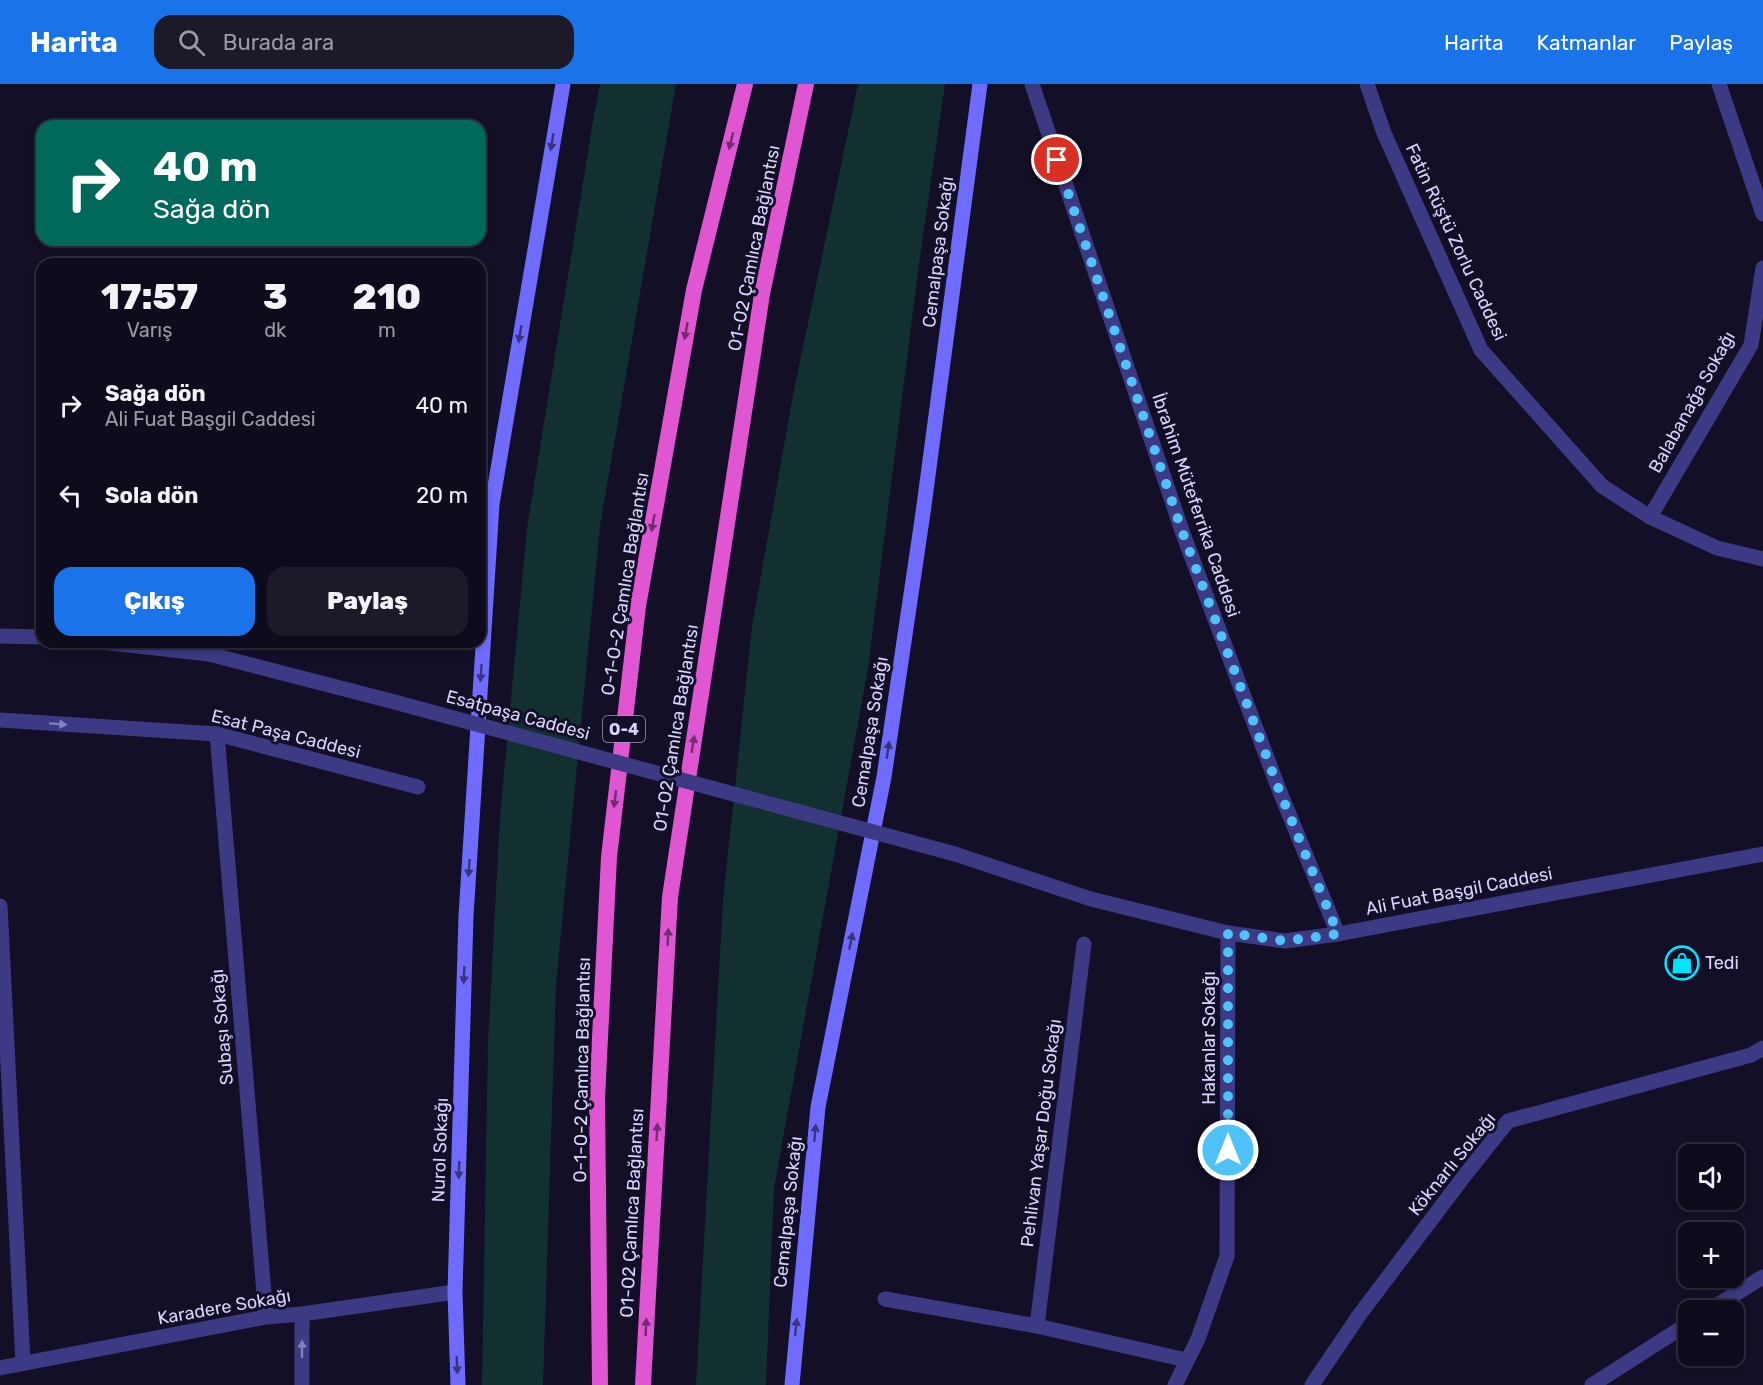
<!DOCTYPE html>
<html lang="tr">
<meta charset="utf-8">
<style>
:root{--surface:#0e0b1c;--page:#1c1929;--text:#f1f3f6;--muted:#9b9ba3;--line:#2e2b3b;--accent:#1a73e8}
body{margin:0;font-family:Rubik,sans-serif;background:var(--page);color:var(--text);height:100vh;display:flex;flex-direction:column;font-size:22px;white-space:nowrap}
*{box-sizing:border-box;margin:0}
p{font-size:20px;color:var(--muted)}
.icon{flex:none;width:33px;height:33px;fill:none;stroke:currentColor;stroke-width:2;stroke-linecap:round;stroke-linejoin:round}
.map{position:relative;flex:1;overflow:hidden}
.panel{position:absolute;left:36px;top:174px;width:450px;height:390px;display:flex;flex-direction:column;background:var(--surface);border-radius:18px;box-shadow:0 3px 9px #0003,0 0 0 2px var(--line)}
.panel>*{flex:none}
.guide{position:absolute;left:36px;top:36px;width:450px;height:126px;border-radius:18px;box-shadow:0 3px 9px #0003,0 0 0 2px var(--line);background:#00695c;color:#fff;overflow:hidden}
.tools{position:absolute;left:1678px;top:1060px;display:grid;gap:12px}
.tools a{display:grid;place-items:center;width:66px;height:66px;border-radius:12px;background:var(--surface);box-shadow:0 3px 9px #0003,0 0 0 2px var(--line);font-size:30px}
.pin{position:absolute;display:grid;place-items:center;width:51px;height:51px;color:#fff;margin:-26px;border:3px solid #fff;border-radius:50%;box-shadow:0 2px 6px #0007}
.me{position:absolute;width:66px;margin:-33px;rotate:0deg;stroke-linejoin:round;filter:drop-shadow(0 0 4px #0008)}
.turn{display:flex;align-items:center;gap:21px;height:126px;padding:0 18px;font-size:27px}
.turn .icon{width:78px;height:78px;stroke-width:2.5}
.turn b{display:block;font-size:42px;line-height:51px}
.eta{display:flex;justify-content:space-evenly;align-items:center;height:102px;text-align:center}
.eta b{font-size:36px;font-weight:800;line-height:42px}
.primary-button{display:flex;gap:12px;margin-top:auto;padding:12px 18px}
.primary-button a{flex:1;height:69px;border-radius:18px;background:var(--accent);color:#fff;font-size:24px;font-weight:800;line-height:69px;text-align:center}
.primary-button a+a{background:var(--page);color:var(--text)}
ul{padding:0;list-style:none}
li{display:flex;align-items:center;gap:18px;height:90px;padding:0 18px}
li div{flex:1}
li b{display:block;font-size:22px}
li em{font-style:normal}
header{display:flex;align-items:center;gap:36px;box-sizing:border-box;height:84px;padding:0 30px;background:var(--accent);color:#fff}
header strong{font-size:28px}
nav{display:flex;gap:33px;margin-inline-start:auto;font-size:21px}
.search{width:420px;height:54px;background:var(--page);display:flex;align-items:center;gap:15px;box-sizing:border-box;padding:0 21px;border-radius:18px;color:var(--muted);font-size:22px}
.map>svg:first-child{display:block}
.green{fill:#12302f}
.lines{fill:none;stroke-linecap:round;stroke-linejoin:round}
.minor{stroke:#3d3a85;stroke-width:15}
.tertiary{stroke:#3d3a85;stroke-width:15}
.secondary{stroke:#6f6bff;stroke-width:15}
.trunk{stroke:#e055d1;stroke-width:16}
.tertiary-bridge{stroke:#3d3a85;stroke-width:15}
.oneway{fill:#6f2e73}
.oneway2{fill:#38347d}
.oneway3{fill:#837fbc}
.route{stroke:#4fc3f7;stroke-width:10;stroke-dasharray:0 18}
.labels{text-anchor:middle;stroke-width:6;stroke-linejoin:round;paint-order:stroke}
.shield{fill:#130f26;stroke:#9e99be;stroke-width:1.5}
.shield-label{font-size:16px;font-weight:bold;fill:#d9d4ff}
.street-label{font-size:18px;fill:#d9d4ff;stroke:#130f26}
.poi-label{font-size:18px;fill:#d9d4ff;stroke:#130f26;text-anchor:start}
</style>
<header>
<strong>Harita</strong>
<div class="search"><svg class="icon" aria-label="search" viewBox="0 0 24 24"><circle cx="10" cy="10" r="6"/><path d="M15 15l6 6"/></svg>Burada ara</div>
<nav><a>Harita</a><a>Katmanlar</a><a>Paylaş</a></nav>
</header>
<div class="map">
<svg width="1763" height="1301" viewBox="0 0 1763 1301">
<rect width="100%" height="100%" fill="#130f26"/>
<g class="green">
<path d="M600,0h76l-76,442 -44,459 -13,400h-61l6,-343 12,-226 27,-288 67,-413z"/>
<path d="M858,0h87l-26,180 -51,404 -94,520 -8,197h-70l27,-485 29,-274 41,-231z"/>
</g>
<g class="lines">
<g class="minor">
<path d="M1367,0l17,49 97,217 121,136 48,31 67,31 46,11"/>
<path d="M1719,0l44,130"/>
<path d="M1650,433l101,-172 12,-77"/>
<path d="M0,636l217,14 201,53"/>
<path d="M217,650l49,583"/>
<path d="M0,822l23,457"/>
<path d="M885,1215l152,27 149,34"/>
<path d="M1708,1227l55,-34"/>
<path d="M302,1230v71"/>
<path d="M1037,1242l47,-382"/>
<path d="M0,1284l266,-51 36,-3 153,-22"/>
<path d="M1175,1301l23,-46 29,-83 1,-323"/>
<path d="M1312,1301l48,-71 105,-139 43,-54 243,-66 12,-7"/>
<path d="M1592,1301l97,-62"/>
</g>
<g class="tertiary">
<path d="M1032,0l150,447 96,256 60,147"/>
<path d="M0,552l42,1"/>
<path d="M102,558l107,12 178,46"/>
<path d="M955,770l136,45 137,34 57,8 53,-7 425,-80"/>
</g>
<g class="secondary">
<path d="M458,1301l-3,-93 11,-376 26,-412 71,-420"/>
<path d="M792,1301l26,-278 66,-330 39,-264 57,-429"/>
</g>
<g class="trunk">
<path d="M600,1301l-3,-287 12,-241 29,-251 56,-316 51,-206"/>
<path d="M643,1301l27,-488 92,-603 44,-210"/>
</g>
<path class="tertiary-bridge" d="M387,616l568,154"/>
</g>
<defs><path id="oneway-solid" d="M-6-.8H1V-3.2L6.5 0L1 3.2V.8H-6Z" transform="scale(1.5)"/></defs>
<g class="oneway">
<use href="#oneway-solid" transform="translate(731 57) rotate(104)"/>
<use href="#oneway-solid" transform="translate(686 247) rotate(100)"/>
<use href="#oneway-solid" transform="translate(653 439) rotate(100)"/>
<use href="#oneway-solid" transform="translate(693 660) rotate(-81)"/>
<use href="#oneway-solid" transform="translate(615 715) rotate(97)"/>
<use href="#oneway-solid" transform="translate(668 853) rotate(-87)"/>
<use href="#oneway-solid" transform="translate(657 1048) rotate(-87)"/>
<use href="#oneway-solid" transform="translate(646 1243) rotate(-87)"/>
</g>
<g class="oneway2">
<use href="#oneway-solid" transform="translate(552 58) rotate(99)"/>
<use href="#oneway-solid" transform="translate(520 250) rotate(99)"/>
<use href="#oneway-solid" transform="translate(481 589) rotate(94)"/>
<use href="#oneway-solid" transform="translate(888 666) rotate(-82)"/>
<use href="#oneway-solid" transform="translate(469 784) rotate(94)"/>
<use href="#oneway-solid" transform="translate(851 857) rotate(-79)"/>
<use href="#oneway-solid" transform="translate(464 891) rotate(92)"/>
<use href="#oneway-solid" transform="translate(815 1049) rotate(-85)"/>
<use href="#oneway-solid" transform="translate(459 1086) rotate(92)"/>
<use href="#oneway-solid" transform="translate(796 1243) rotate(-84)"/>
<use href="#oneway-solid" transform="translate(457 1281) rotate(88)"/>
</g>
<g class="oneway3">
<use href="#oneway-solid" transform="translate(58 640) rotate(4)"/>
<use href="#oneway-solid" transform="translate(302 1265) rotate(-90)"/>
</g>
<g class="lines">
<path class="route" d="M1057,76l125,371 96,256 60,147 -53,7 -57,-8v217"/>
</g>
<defs>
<g id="shop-ring" transform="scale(1.725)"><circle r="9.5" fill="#130f26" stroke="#00e5ff" stroke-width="1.5"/><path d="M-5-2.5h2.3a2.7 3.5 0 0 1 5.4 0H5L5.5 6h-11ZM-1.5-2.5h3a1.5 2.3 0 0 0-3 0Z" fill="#00e5ff"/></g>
</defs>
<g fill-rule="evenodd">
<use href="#shop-ring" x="1682" y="879"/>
</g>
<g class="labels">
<rect class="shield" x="603" y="632" width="42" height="26" rx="4.5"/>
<g class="shield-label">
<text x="624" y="651">O-4</text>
</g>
<g class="street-label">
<text transform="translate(1456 158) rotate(65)" y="6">Fatin Rüştü Zorlu Caddesi</text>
<text transform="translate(754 164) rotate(-79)" y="6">O1-O2 Çamlıca Bağlantısı</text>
<text transform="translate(938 168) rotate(-83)" y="6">Cemalpaşa Sokağı</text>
<text transform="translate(1692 318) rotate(-61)" y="6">Balabanağa Sokağı</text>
<text transform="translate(1196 421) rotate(71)" y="6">İbrahim Müteferrika Caddesi</text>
<text transform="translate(625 500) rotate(-81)" y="6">O-1-O-2 Çamlıca Bağlantısı</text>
<text transform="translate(518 631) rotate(15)" y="6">Esatpaşa Caddesi</text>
<text transform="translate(676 644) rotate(-81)" y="6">O1-O2 Çamlıca Bağlantısı</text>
<text transform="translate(870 648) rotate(-81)" y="6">Cemalpaşa Sokağı</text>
<text transform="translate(286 650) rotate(14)" y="6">Esat Paşa Caddesi</text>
<text transform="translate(1459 807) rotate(-11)" y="6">Ali Fuat Başgil Caddesi</text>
<text transform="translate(222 943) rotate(-95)" y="6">Subaşı Sokağı</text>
<text transform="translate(1209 954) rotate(-90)" y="6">Hakanlar Sokağı</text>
<text transform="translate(582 986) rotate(-89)" y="6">O-1-O-2 Çamlıca Bağlantısı</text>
<text transform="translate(1041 1049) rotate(-83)" y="6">Pehlivan Yaşar Doğu Sokağı</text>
<text transform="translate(440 1066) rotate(-88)" y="6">Nurol Sokağı</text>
<text transform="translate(1452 1080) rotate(-51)" y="6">Köknarlı Sokağı</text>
<text transform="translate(788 1128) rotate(-84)" y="6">Cemalpaşa Sokağı</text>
<text transform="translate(632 1129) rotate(-87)" y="6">O1-O2 Çamlıca Bağlantısı</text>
<text transform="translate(224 1223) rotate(-10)" y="6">Karadere Sokağı</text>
</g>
<g class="poi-label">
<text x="1705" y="885">Tedi</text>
</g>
</g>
</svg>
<div class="tools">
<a><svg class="icon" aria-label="sound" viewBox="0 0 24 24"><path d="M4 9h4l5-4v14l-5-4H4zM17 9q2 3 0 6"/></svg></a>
<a>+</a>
<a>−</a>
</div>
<div class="pin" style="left:1057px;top:76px;background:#d93025"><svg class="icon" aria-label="arrive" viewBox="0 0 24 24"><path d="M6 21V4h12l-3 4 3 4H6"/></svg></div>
<svg class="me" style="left:1228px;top:1066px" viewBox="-20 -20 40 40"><circle r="17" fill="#4fc3f7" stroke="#fff" stroke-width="3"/><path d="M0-11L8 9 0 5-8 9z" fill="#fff"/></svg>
<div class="guide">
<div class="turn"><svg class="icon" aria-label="right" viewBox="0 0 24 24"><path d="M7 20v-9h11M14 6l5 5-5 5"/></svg><div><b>40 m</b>Sağa dön</div></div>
</div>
<section class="panel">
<div class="eta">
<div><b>17:57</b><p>Varış</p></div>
<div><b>3</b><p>dk</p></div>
<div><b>210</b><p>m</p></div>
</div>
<ul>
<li><svg class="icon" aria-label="right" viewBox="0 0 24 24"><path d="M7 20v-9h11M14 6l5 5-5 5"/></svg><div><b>Sağa dön</b><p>Ali Fuat Başgil Caddesi</p></div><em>40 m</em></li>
<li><svg class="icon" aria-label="left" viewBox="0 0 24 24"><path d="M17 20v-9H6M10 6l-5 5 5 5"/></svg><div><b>Sola dön</b></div><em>20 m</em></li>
</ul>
<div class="primary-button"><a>Çıkış</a><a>Paylaş</a></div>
</section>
</div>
